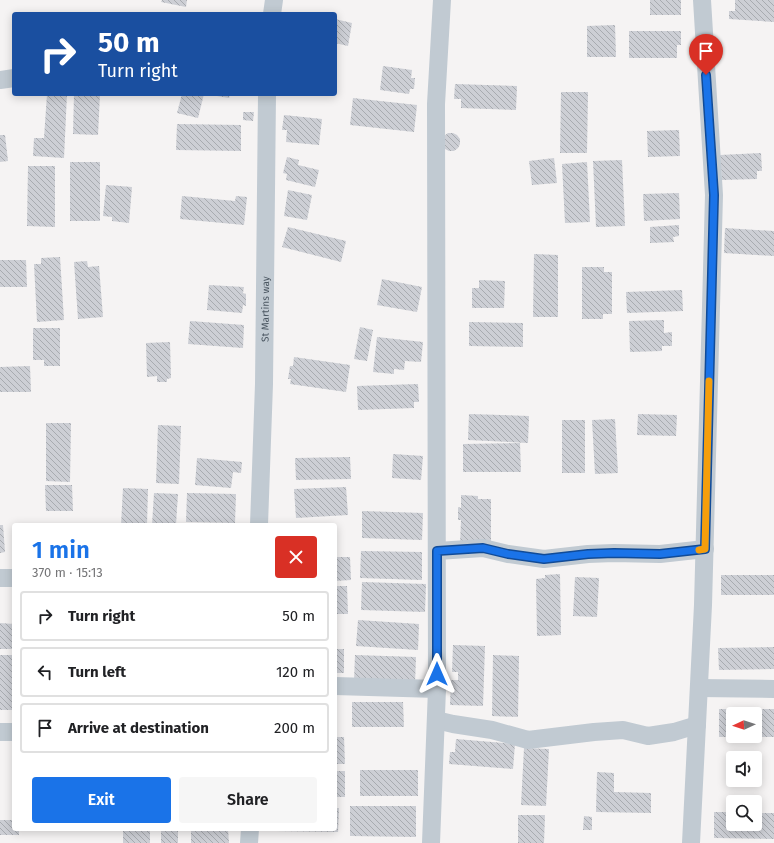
<!DOCTYPE html>
<meta charset="utf-8">
<style>
:root{--surface:#fff;--page:#f6f6f6;--text:#202124;--muted:#757577;--line:#e0e0e0;--accent:#1a73e8}
body{margin:0;font-family:"Fira Sans",sans-serif;background:var(--page);color:var(--text);height:100vh;display:flex;flex-direction:column;font-size:15px;white-space:nowrap}
*{box-sizing:border-box;margin:0}
p{font-size:13px;color:var(--muted)}
.icon{flex:none;width:22px;height:22px;fill:none;stroke:currentColor;stroke-width:2;stroke-linecap:round;stroke-linejoin:round}
.map{position:relative;flex:1;overflow:hidden}
.side{position:absolute;left:12px;top:523px;width:325px;height:308px;display:flex;flex-direction:column;background:var(--surface);border-radius:4px;box-shadow:0 2px 10px #0003}
.side>*{flex:none}
.top-card{position:absolute;left:12px;top:12px;width:325px;height:84px;border-radius:4px;box-shadow:0 2px 10px #0003;background:#1a4fa0;color:#fff;overflow:hidden}
.needle{width:26px;rotate:267deg}
.controls{position:absolute;left:726px;top:707px;display:grid;gap:8px}
.controls a{display:grid;place-items:center;width:36px;height:36px;border-radius:4px;background:var(--surface);box-shadow:0 2px 10px #0003;font-size:20px}
.pin{position:absolute;display:grid;place-items:center;width:34px;height:34px;color:#fff;margin:-41px -17px;border-radius:50% 50% 50% 0;rotate:-45deg;box-shadow:0 0 4px #0007}
.pin .icon{rotate:45deg}
.me{position:absolute;width:44px;margin:-22px;rotate:0deg;stroke-linejoin:round;filter:drop-shadow(0 0 3px #0008)}
.turn{display:flex;align-items:center;gap:14px;height:84px;padding:0 20px;font-size:18px}
.turn .icon{width:52px;height:52px;stroke-width:2.5}
.turn b{display:block;font-size:28px;line-height:34px}
.round{display:grid;place-items:center;flex:none;width:42px;height:42px;border-radius:4px;background:var(--page)}
.head{display:flex;align-items:center;justify-content:space-between;height:68px;padding:0 20px}
h1{font-size:24px;font-weight:600;line-height:30px;color:var(--accent)}
.primary-button{display:flex;gap:8px;margin-top:auto;padding:8px 20px}
.primary-button a{flex:1;height:46px;border-radius:4px;background:var(--accent);color:#fff;font-size:16px;font-weight:600;line-height:46px;text-align:center}
.primary-button a+a{background:var(--page);color:var(--text)}
ul{padding:0;list-style:none}
li{display:flex;align-items:center;gap:12px;height:50px;margin:0 8px 6px;padding:0 12px;border:2px solid var(--line);border-radius:4px}
li div{flex:1}
li b{display:block;font-size:15px}
li em{font-style:normal}
.map>svg:first-child{display:block}
.building{fill:url(#building-back-hatch)}
.lines{fill:none;stroke-linecap:round;stroke-linejoin:round}
.minor{stroke:#c1cad2;stroke-width:18}
.route-casing{stroke:#114b97;stroke-width:10}
.route{stroke:#1a73e8;stroke-width:7}
.slow{stroke:#f59e0b;stroke-width:7}
.labels{text-anchor:middle;stroke-width:3.5;stroke-linejoin:round;paint-order:stroke}
.street-label{font-size:10px;fill:#4a5661;stroke:#fff}
</style>
<div class="map">
<svg width="774" height="843" viewBox="0 0 774 843">
<defs>
<pattern id="building-back-hatch" width="6" height="6" patternUnits="userSpaceOnUse"><rect width="6" height="6" fill="#cdcfd5"/><path d="M-1 5l2 2M0 0l6 6M5-1l2 2" fill="none" stroke="#a8abb0"/></pattern>
</defs>
<rect width="100%" height="100%" fill="#f5f3f3"/>
<g class="building">
<path d="M162,0h25l-1,7 -25,-5z"/>
<rect x="650" y="0" width="31" height="15"/>
<path d="M735,0h39v22l-45,-3v-8h6z"/>
<path d="M335,19l17,4 -4,23 -13,-3z"/>
<path d="M615,25l1,32h-29v-31z"/>
<path d="M629,31h52v14h-4v13h-48z"/>
<path d="M383,66l29,4 -1,8h4l-1,11h-4l-1,5 -29,-4z"/>
<path d="M455,84l62,2 -1,24 -55,-2v-9h-7z"/>
<path d="M561,92h27l-1,61h-27z"/>
<path d="M47,94h20l-3,64 -31,-2 1,-18h10z"/>
<path d="M74,94h26l-2,41 -25,-1z"/>
<path d="M182,94h22l-6,24 -21,-5z"/>
<path d="M217,94h13l-1,4 -12,-2z"/>
<path d="M353,98l64,7 -3,27 -64,-7z"/>
<path d="M243,112h11l-1,9 -10,-1z"/>
<path d="M284,115l38,4 -3,26 -33,-3 1,-12h-5z"/>
<path d="M177,124l64,1v26l-65,-1z"/>
<path d="M679,130l1,26 -32,1 -1,-26z"/>
<path d="M448,133h5l4,2 3,4v5l-2,4 -4,3h-5l-4,-2 -1,-13z"/>
<path d="M0,135h5l3,26 -8,1z"/>
<path d="M761,153l1,18h-5v8l-35,1 -2,-25z"/>
<path d="M287,157l12,3 -1,5 21,5 -4,17 -29,-7 1,-6 -4,-1z"/>
<path d="M554,158l3,25 -25,2 -3,-24z"/>
<path d="M622,160l3,66 -29,1 -3,-66z"/>
<rect x="70" y="162" width="30" height="59"/>
<path d="M587,162l3,60 -25,1 -3,-59z"/>
<path d="M28,166h27v61l-28,-1z"/>
<path d="M106,185l26,2 -3,36 -17,-2v-4l-9,-1z"/>
<path d="M288,190l24,5 -5,25 -23,-4z"/>
<path d="M679,193l1,26 -36,2 -1,-27z"/>
<path d="M182,196l53,5 1,-5 11,1 -3,28 -64,-6z"/>
<path d="M679,225v11l-6,1 1,5 -24,1v-16z"/>
<path d="M288,227l58,14 -5,21 -59,-15z"/>
<path d="M725,228l49,3v25l-50,-3z"/>
<path d="M534,254l24,1v62h-25z"/>
<path d="M60,257l4,63 -27,2 -3,-58h7v-6z"/>
<path d="M0,260h26l1,27h-27z"/>
<path d="M87,261l1,6 11,-1 4,51 -25,2 -4,-57z"/>
<path d="M582,267h22v5h8v42h-9v5h-21z"/>
<path d="M382,279l40,8 -5,25 -40,-7z"/>
<path d="M479,280l26,1 -1,27h-32v-20h7z"/>
<path d="M209,285l35,2 -1,6 3,1v12l-3,-1 -1,8 -35,-3z"/>
<path d="M682,290l1,21 -56,2 -1,-21z"/>
<path d="M664,320v13l8,-1v14h-10v5l-32,1 -1,-31z"/>
<path d="M190,321l54,4 -1,23 -55,-4z"/>
<path d="M469,322l54,1v24l-54,-1z"/>
<path d="M360,327l13,3 -6,31 -13,-2z"/>
<path d="M33,328h27v38h-16v-6h-11z"/>
<path d="M377,337l46,5 -2,20 -16,-1 -1,9 -10,-1v5l-21,-2z"/>
<path d="M170,342l1,36 -4,1v3h-10v-6l-10,1 -1,-34z"/>
<path d="M294,357l56,8 -4,27 -56,-8 1,-5h-3l2,-13h3z"/>
<path d="M30,366l1,26h-31v-25z"/>
<path d="M418,384l1,18h-5v6l-56,2 -1,-24z"/>
<path d="M469,414l60,2 -1,27 -60,-3z"/>
<path d="M638,414l39,1 -1,21 -39,-1z"/>
<path d="M615,419l3,54 -23,1 -3,-54z"/>
<rect x="562" y="420" width="23" height="53"/>
<path d="M46,423h25l-1,59 -24,-1z"/>
<path d="M158,425l23,1 -2,58 -23,-1z"/>
<path d="M520,443l1,29h-58v-28z"/>
<path d="M393,454l30,2 -2,24 -29,-2z"/>
<path d="M350,457l1,22 -55,1 -1,-22z"/>
<path d="M197,458l45,4 -1,11 -8,-1 -2,16 -36,-3z"/>
<path d="M45,485h27l1,26h-27z"/>
<path d="M346,487l2,28 -52,3 -2,-29z"/>
<path d="M123,488l25,1 -1,36h-26z"/>
<path d="M154,493l24,1 -2,31h-24z"/>
<path d="M187,493l49,1 -1,29 -49,-1z"/>
<path d="M461,495l17,1v3h13v45h-31l1,-24h-3v-13l3,1z"/>
<path d="M362,511l61,2 -1,27 -60,-2z"/>
<path d="M0,525h3l2,27 -5,1z"/>
<path d="M361,551l61,1v28l-62,-2z"/>
<path d="M335,557h15l1,23 -16,1z"/>
<path d="M560,574l1,61 -24,1 -1,-57 9,-1v-3z"/>
<rect x="721" y="575" width="53" height="20"/>
<path d="M575,577l24,1 -2,39 -24,-1z"/>
<path d="M362,582l64,2 -1,28 -64,-2z"/>
<path d="M335,586h12l1,28h-13z"/>
<path d="M358,620l61,4 -1,26 -62,-4z"/>
<path d="M0,623l14,1v25h-14z"/>
<path d="M453,645l32,1 -2,60 -33,-1 1,-25h7v-8h-6z"/>
<path d="M774,647v22l-55,1 -1,-22z"/>
<rect x="335" y="649" width="9" height="24"/>
<rect x="0" y="655" width="14" height="55"/>
<path d="M355,655l61,2 -1,27 -61,-3z"/>
<path d="M493,655l26,1 -1,61 -26,-1z"/>
<path d="M352,702h51l1,25h-52z"/>
<path d="M719,709h55v28h-19v-23h-22v23h-14z"/>
<path d="M335,737h9l1,27h-10z"/>
<path d="M456,739l59,5 -2,25 -64,-5 1,-12h5z"/>
<path d="M524,748l25,1 -3,57 -25,-1z"/>
<rect x="360" y="770" width="58" height="26"/>
<rect x="335" y="771" width="10" height="26"/>
<path d="M597,772l17,1v19l37,1v20l-55,-1z"/>
<path d="M350,806h66v31l-66,-1z"/>
<path d="M335,808h4l-1,24 -62,-1v-2h59z"/>
<path d="M714,812h19v12h22v-11h19v26l-60,-1z"/>
<path d="M518,815h27l-1,28h-26z"/>
<path d="M584,816l8,1v13h-9z"/>
<path d="M0,820h14v9h5v6h-19z"/>
<rect x="123" y="829" width="27" height="14"/>
<rect x="161" y="829" width="17" height="14"/>
<path d="M191,829h37l1,14h-38z"/>
</g>
<g class="lines">
<g class="minor">
<path d="M272,14l2,-14"/>
<path d="M0,80l14,-2"/>
<path id="s1" d="M259,525l5,-141 3,-290"/>
<path d="M437,551l46,-3 25,6 36,5 44,-5 26,-1 46,1 45,-5"/>
<path d="M0,578h14"/>
<path d="M335,686l102,3"/>
<path d="M699,688l75,1"/>
<path d="M436,720l17,4 39,6 36,10 66,-8 29,-2 25,6 26,-4 23,-7"/>
<path d="M0,732h14"/>
<path d="M249,843l1,-14"/>
<path d="M431,843l6,-154 -1,-585 6,-104"/>
<path d="M691,843l12,-238 11,-410 -12,-195"/>
</g>
</g>
<g class="lines">
<g class="route-casing">
<path id="route" d="M437,674v-123l46,-3 25,6 36,5 44,-5 26,-1 46,1 45,-5 9,-354 -8,-120"/>
</g>
<use href="#route" class="route"/>
<path class="slow" d="M699,550l6,-1 4,-168"/>
</g>
<g class="labels">
<g class="street-label">
<text dy="4" stroke="none"><textPath href="#s1" startOffset="216">St Martins way</textPath></text>
</g>
</g>
</svg>
<div class="controls">
<a><svg class="needle" viewBox="-14 -14 28 28"><path d="M0-13l5 13h-10z" fill="#e53935"/><path d="M0 13l5-13h-10z" fill="#757577"/></svg></a>
<a><svg class="icon" aria-label="sound" viewBox="0 0 24 24"><path d="M4 9h4l5-4v14l-5-4H4zM17 9q2 3 0 6"/></svg></a>
<a><svg class="icon" aria-label="search" viewBox="0 0 24 24"><circle cx="10" cy="10" r="6"/><path d="M15 15l6 6"/></svg></a>
</div>
<div class="pin" style="left:706px;top:75px;background:#d93025"><svg class="icon" aria-label="arrive" viewBox="0 0 24 24"><path d="M6 21V4h12l-3 4 3 4H6"/></svg></div>
<svg class="me" style="left:437px;top:674px" viewBox="-20 -20 40 40"><path d="M0-17L14 15 0 8-14 15z" fill="#1a73e8" stroke="#fff" stroke-width="4"/></svg>
<div class="top-card">
<div class="turn"><svg class="icon" aria-label="right" viewBox="0 0 24 24"><path d="M7 20v-9h11M14 6l5 5-5 5"/></svg><div><b>50 m</b>Turn right</div></div>
</div>
<section class="side">
<div class="head"><div><h1>1 min</h1><p>370 m · 15:13</p></div><a class="round" style="background:#d93025;color:#fff"><svg class="icon" aria-label="close" viewBox="0 0 24 24"><path d="M6 6l12 12M18 6L6 18"/></svg></a></div>
<ul>
<li><svg class="icon" aria-label="right" viewBox="0 0 24 24"><path d="M7 20v-9h11M14 6l5 5-5 5"/></svg><div><b>Turn right</b></div><em>50 m</em></li>
<li><svg class="icon" aria-label="left" viewBox="0 0 24 24"><path d="M17 20v-9H6M10 6l-5 5 5 5"/></svg><div><b>Turn left</b></div><em>120 m</em></li>
<li><svg class="icon" aria-label="arrive" viewBox="0 0 24 24"><path d="M6 21V4h12l-3 4 3 4H6"/></svg><div><b>Arrive at destination</b></div><em>200 m</em></li>
</ul>
<div class="primary-button"><a>Exit</a><a>Share</a></div>
</section>
</div>
